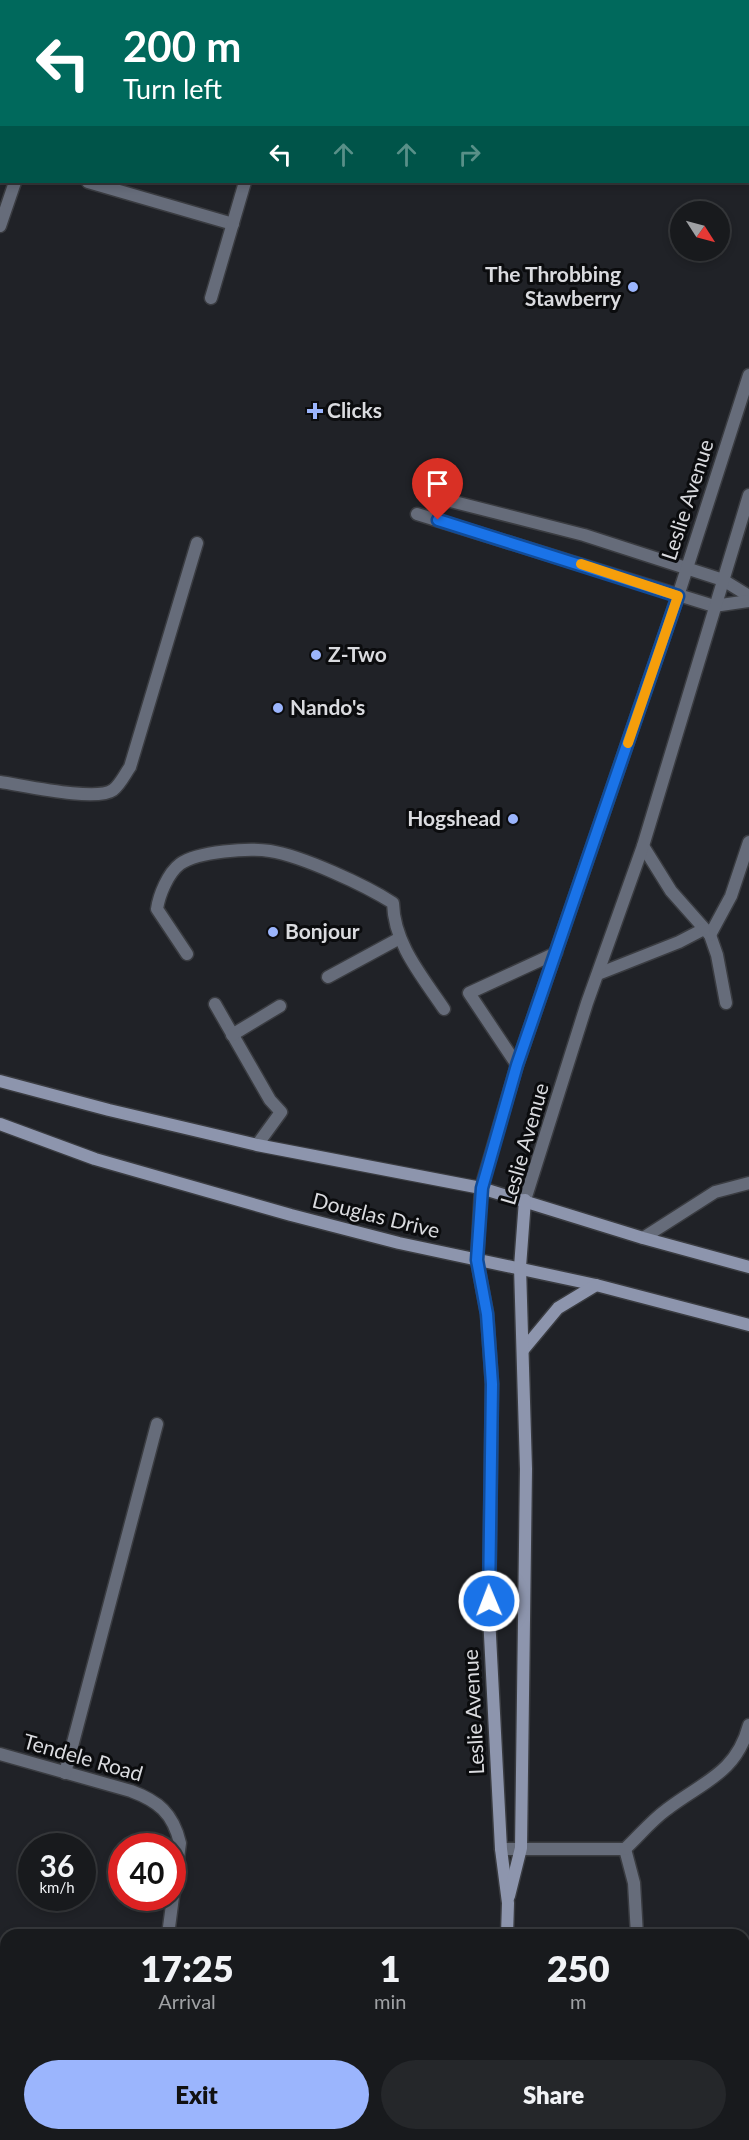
<!DOCTYPE html>
<style>
:root{--surface:#181a1d;--page:#25272a;--text:#f1f3f6;--muted:#9fa1a4;--line:#36383b;--accent:#9bb5fd}
body{margin:0;font-family:Lato,sans-serif;background:var(--page);color:var(--text);height:100vh;display:flex;flex-direction:column;font-size:22px;white-space:nowrap}
*{box-sizing:border-box;margin:0}
p{font-size:20px;color:var(--muted)}
.icon{flex:none;width:33px;height:33px;fill:none;stroke:currentColor;stroke-width:2;stroke-linecap:round;stroke-linejoin:round}
.map{position:relative;flex:1;overflow:hidden}
.sheet{position:absolute;left:0px;top:1929px;width:750px;height:212px;display:flex;flex-direction:column;background:var(--surface);border-radius:18px 18px 0 0;box-shadow:0 3px 9px #0003,0 0 0 2px var(--line)}
.sheet>*{flex:none}
.hud{position:absolute;left:0px;top:0px;width:750px;height:183px;box-shadow:0 3px 9px #0003,0 0 0 2px var(--line);background:#00695c;color:#fff;overflow:hidden}
.needle{width:39px;rotate:126deg}
.buttons{position:absolute;left:670px;top:201px;display:grid;gap:12px}
.buttons a{display:grid;place-items:center;width:60px;height:60px;border-radius:50%;background:var(--surface);box-shadow:0 3px 9px #0003,0 0 0 2px var(--line);font-size:30px}
.speed{position:absolute;left:18px;top:1833px;display:flex;gap:12px;font-size:30px;font-weight:700;text-align:center}
.speed>*{display:grid;place-content:center;width:78px;height:78px;border-radius:50%;background:var(--surface);box-shadow:0 3px 9px #0003,0 0 0 2px var(--line);line-height:1}
.speed small{font-size:15px;font-weight:400}
.speed .limit{border:9px solid #d22;background:#fff;color:#111}
.pin{position:absolute;display:grid;place-items:center;width:51px;height:51px;color:#fff;margin:-62px -26px;border-radius:50% 50% 50% 0;rotate:-45deg;box-shadow:0 0 6px #0007}
.pin .icon{rotate:45deg}
.me{position:absolute;width:66px;margin:-33px;rotate:359deg;stroke-linejoin:round;filter:drop-shadow(0 0 4px #0008)}
.turn{display:flex;align-items:center;gap:21px;height:126px;padding:0 24px;font-size:27px}
.turn .icon{width:78px;height:78px;stroke-width:2.5}
.turn b{display:block;font-size:42px;line-height:51px}
.lanes{display:flex;align-items:center;height:57px;padding:0 24px;background:#0003;justify-content:center;gap:30px;direction:ltr}
.lanes .off{opacity:.35}
.eta{display:flex;justify-content:space-evenly;align-items:center;height:102px;text-align:center}
.eta b{font-size:36px;font-weight:800;line-height:42px}
.action{display:flex;gap:12px;margin-top:auto;padding:12px 24px}
.action a{flex:1;height:69px;border-radius:36px;background:var(--accent);color:#111;font-size:24px;font-weight:800;line-height:69px;text-align:center}
.action a+a{background:var(--page);color:var(--text)}
.map>svg:first-child{display:block}
.lines{fill:none;stroke-linecap:round;stroke-linejoin:round}
.lane-casing{stroke:#3a3c41;stroke-width:15}
.street-casing{stroke:#3a3c41;stroke-width:15}
.secondary-casing{stroke:#3a3c41;stroke-width:15}
.lane{stroke:#666c7a;stroke-width:12}
.street{stroke:#666c7a;stroke-width:12}
.secondary{stroke:#8d95ad;stroke-width:12}
.route-casing{stroke:#114b97;stroke-width:15}
.route{stroke:#1a73e8;stroke-width:10}
.slow{stroke:#f59e0b;stroke-width:10}
.poi-dot{fill:#9bb5fd;stroke:#0b0c0e;stroke-width:2}
.labels{text-anchor:middle;stroke-width:6;stroke-linejoin:round;paint-order:stroke}
.poi-label{font-size:21px;font-weight:bold;fill:#dadbdf;stroke:#0b0c0e;text-anchor:start}
.street-label{font-size:21px;fill:#dadbdf;stroke:#0b0c0e}
</style>
<div class="map">
<svg width="749" height="2140" viewBox="0 0 749 2140">
<rect width="100%" height="100%" fill="#202227"/>
<g class="lines">
<g class="lane-casing">
<g id="lane">
<path d="M394,0l5,2"/>
<path d="M748,111h1"/>
<path d="M423,494l161,41 139,45 26,16"/>
<path d="M417,514l297,92 35,-5"/>
<path d="M0,782c22,3 96,20 113,8 7,-5 12,-16 17,-23l67,-224"/>
<path d="M643,846l28,45 39,44 7,20 9,48"/>
<path d="M710,935l21,-39 18,-54"/>
<path d="M187,954l-30,-45c2,-14 11,-36 23,-45 18,-13 69,-16 90,-13 32,5 95,34 123,52 1,41 29,73 51,106"/>
<path d="M598,974l81,-32 25,-13"/>
<path d="M328,977l72,-39"/>
<path d="M215,1004l55,96 11,12 -24,33"/>
<path d="M232,1035l48,-29"/>
<path d="M517,1065l-48,-72 87,-40"/>
<path d="M643,1238l72,-46 34,-9"/>
</g>
</g>
<g class="street-casing">
<g id="street">
<path d="M0,155l2,1"/>
<path d="M88,182l145,42"/>
<path d="M0,226l15,-44"/>
<path d="M211,298l34,-116"/>
<path d="M481,1188l36,-123 161,-469 71,-221"/>
<path d="M525,1200l62,-197 56,-157 106,-351"/>
<path d="M0,1754l131,37c27,10 42,22 49,52l-12,92"/>
<path d="M65,1773l92,-349"/>
<path d="M501,1849h124l9,34 3,52"/>
<path d="M625,1849c14,-13 26,-28 41,-39 36,-28 70,-36 83,-85"/>
<path d="M744,2079l5,1"/>
<path d="M139,2140l1,-6"/>
</g>
</g>
<g class="secondary-casing">
<g id="secondary">
<path d="M0,1081l109,29 148,35 224,43 162,50 106,29"/>
<path d="M0,1124l95,35 196,56 108,28 197,42 153,40"/>
<path d="M481,1188l-4,72 10,53 5,71 -3,232 12,233 7,54 -1,32"/>
<path d="M523,1350l35,-42 38,-23"/>
<path d="M509,1896l12,-48 5,-379 -6,-202 5,-67"/>
<path d="M503,2140v-6"/>
</g>
</g>
<use href="#lane" class="lane"/>
<use href="#street" class="street"/>
<use href="#secondary" class="secondary"/>
</g>
<g class="lines">
<g class="route-casing">
<path id="route" d="M438,520l240,76 -161,469 -35,123 -5,72 10,54 5,70 -3,217"/>
</g>
<use href="#route" class="route"/>
<path class="slow" d="M581,564l97,32 -50,147"/>
</g>
<g class="poi-dot">
<circle cx="633" cy="287" r="6"/>
<path d="M312 402h6v6h6v6h-6v6h-6v-6h-6v-6h6z"/>
<circle cx="316" cy="655" r="6"/>
<circle cx="278" cy="708" r="6"/>
<circle cx="513" cy="819" r="6"/>
<circle cx="273" cy="932" r="6"/>
</g>
<g class="labels">
<g class="poi-label">
<text x="621" y="282" text-anchor="end">The Throbbing<tspan x="621" dy="24">Stawberry</tspan></text>
<text x="327" y="418">Clicks</text>
<text x="328" y="662">Z-Two</text>
<text x="290" y="715">Nando's</text>
<text x="501" y="826" text-anchor="end">Hogshead</text>
<text x="285" y="939">Bonjour</text>
</g>
<g class="street-label">
<text transform="translate(688 500) rotate(-72)" y="7">Leslie Avenue</text>
<text transform="translate(525 1144) rotate(-74)" y="7">Leslie Avenue</text>
<text transform="translate(376 1216) rotate(14)" y="7">Douglas Drive</text>
<text transform="translate(474 1712) rotate(-93)" y="7">Leslie Avenue</text>
<text transform="translate(83 1758) rotate(16)" y="7">Tendele Road</text>
</g>
</g>
</svg>
<div class="buttons">
<a><svg class="needle" viewBox="-14 -14 28 28"><path d="M0-13l5 13h-10z" fill="#e53935"/><path d="M0 13l5-13h-10z" fill="#9fa1a4"/></svg></a>
</div>
<div class="speed"><div>36<small>km/h</small></div><div class="limit">40</div></div>
<div class="pin" style="left:438px;top:520px;background:#d93025"><svg class="icon" aria-label="arrive" viewBox="0 0 24 24"><path d="M6 21V4h12l-3 4 3 4H6"/></svg></div>
<svg class="me" style="left:489px;top:1601px" viewBox="-20 -20 40 40"><circle r="17" fill="#1a73e8" stroke="#fff" stroke-width="3"/><path d="M0-11L8 9 0 5-8 9z" fill="#fff"/></svg>
<div class="hud">
<div class="turn"><svg class="icon" aria-label="left" viewBox="0 0 24 24"><path d="M17 20v-9H6M10 6l-5 5 5 5"/></svg><div><b>200 m</b>Turn left</div></div>
<div class="lanes"><svg class="icon" aria-label="left" viewBox="0 0 24 24"><path d="M17 20v-9H6M10 6l-5 5 5 5"/></svg><svg class="icon off" aria-label="ahead" viewBox="0 0 24 24"><path d="M12 20V5M6 11l6-6 6 6"/></svg><svg class="icon off" aria-label="ahead" viewBox="0 0 24 24"><path d="M12 20V5M6 11l6-6 6 6"/></svg><svg class="icon off" aria-label="right" viewBox="0 0 24 24"><path d="M7 20v-9h11M14 6l5 5-5 5"/></svg></div>
</div>
<section class="sheet">
<div class="eta">
<div><b>17:25</b><p>Arrival</p></div>
<div><b>1</b><p>min</p></div>
<div><b>250</b><p>m</p></div>
</div>
<div class="action"><a>Exit</a><a>Share</a></div>
</section>
</div>
